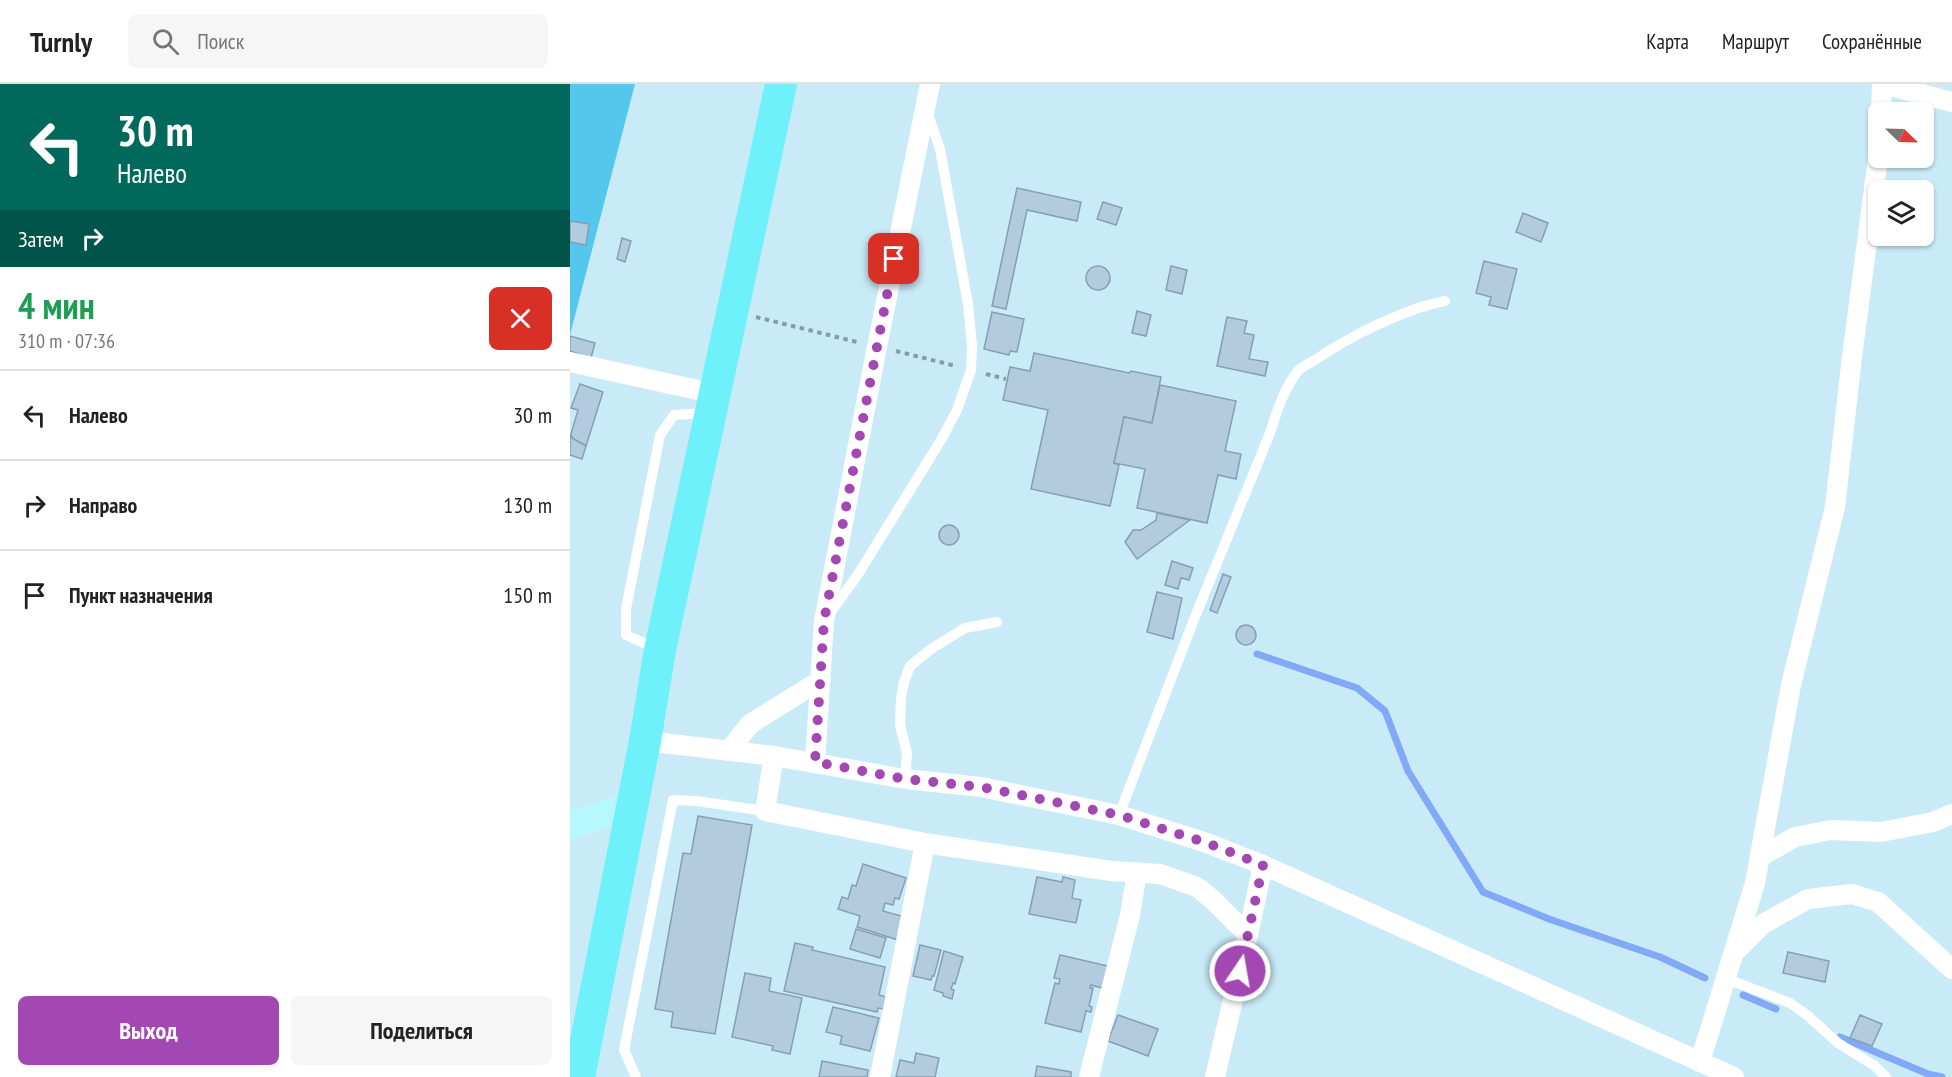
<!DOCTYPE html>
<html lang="ru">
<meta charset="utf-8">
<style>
:root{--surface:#fff;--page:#f6f6f6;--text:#222;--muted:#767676;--line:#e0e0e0;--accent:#a347b2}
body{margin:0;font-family:"PT Sans Narrow",sans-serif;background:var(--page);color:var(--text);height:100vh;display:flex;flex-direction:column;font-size:22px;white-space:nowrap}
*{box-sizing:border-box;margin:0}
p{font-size:20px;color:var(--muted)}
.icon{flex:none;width:33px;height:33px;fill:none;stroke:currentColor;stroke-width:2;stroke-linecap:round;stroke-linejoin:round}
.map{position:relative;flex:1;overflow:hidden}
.sheet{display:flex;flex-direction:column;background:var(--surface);width:570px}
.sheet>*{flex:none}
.hud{background:#00695c;color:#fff;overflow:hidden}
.needle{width:39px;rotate:113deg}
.controls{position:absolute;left:1298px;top:18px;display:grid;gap:12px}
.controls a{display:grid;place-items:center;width:66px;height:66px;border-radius:9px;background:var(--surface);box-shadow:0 2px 4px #0004;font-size:30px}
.pin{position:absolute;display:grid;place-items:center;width:51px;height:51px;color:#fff;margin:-26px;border-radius:12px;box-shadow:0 3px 9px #0006}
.me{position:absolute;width:66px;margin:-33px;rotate:12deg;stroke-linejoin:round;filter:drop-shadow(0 0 4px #0008)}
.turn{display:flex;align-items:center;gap:21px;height:126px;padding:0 18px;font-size:27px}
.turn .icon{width:78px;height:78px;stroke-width:2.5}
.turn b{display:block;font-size:42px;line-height:51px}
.then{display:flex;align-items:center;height:57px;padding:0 18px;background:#0003;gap:12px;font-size:22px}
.round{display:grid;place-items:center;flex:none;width:63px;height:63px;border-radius:9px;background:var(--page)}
.headline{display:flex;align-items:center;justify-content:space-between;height:102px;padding:0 18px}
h1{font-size:36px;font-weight:700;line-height:45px;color:#1e9e55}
.primary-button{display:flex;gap:12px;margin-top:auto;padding:12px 18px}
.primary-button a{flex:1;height:69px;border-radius:9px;background:var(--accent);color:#fff;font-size:24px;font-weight:700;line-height:69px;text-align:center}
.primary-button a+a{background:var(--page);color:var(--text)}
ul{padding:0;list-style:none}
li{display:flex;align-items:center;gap:18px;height:90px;padding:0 18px;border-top:2px solid var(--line)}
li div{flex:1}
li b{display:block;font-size:22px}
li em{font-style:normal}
header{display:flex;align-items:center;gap:36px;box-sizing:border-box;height:84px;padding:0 30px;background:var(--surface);border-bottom:2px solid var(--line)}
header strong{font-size:28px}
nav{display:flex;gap:33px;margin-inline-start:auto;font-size:21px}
.search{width:420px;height:54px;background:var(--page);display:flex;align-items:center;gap:15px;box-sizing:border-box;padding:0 21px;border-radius:9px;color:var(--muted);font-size:22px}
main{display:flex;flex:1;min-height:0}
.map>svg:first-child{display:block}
.green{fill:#55c7ed}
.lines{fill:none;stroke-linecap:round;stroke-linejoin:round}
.stream{stroke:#81a9f5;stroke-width:7}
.building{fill:#b2cbdf;stroke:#879fb3;stroke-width:1.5}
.path{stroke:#849da7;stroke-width:4;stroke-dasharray:4.5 4.5;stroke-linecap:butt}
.lane{stroke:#fff;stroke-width:10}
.street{stroke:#fff;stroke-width:20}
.secondary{stroke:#b6f8fd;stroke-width:27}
.primary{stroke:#6ef1fa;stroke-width:32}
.route{stroke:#a347b2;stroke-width:10;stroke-dasharray:0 18}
</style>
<header>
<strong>Turnly</strong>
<div class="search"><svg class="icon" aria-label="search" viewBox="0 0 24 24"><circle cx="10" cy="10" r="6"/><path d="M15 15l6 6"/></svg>Поиск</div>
<nav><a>Карта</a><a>Маршрут</a><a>Сохранённые</a></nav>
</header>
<main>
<section class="sheet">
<div class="hud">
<div class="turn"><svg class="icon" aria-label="left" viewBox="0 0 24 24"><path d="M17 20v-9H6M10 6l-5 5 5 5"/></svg><div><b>30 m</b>Налево</div></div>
<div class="then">Затем<svg class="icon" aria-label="right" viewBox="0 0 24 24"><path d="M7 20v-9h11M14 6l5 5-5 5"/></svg></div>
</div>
<div class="headline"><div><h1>4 мин</h1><p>310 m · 07:36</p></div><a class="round" style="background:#d93025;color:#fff"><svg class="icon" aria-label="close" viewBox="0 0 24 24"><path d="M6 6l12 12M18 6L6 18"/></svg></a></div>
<ul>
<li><svg class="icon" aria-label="left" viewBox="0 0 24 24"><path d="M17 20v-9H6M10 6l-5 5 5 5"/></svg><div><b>Налево</b></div><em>30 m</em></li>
<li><svg class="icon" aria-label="right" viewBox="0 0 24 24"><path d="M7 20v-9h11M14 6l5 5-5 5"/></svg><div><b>Направо</b></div><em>130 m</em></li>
<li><svg class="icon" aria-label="arrive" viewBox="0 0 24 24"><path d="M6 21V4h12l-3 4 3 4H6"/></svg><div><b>Пункт назначения</b></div><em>150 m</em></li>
</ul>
<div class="primary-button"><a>Выход</a><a>Поделиться</a></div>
</section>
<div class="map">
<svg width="1382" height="993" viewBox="0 0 1382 993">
<rect width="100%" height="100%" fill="#c9ebf8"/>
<path class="green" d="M0,0h65l-65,251z"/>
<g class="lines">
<g class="stream">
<path d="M687,570l100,34 28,23 23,60 75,121 66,27 111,38 45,21"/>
<path d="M1173,911l33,14"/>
<path d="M1270,953l88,37 14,3"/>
</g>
</g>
<g class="building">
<path d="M447,104l64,14 -4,19 -50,-11 -21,99 -14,-3z"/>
<path d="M533,118l19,6 -6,17 -19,-6z"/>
<path d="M953,129l25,10 -7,19 -25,-10z"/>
<path d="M0,137l19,3 -3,21 -16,-3z"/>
<path d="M52,154l9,3 -6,21 -8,-3z"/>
<path d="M914,177l33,8 -10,40 -18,-4 2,-8 -15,-4z"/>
<path d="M601,182l16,4 -5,24 -16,-4z"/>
<circle cx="528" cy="194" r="12"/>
<path d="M567,227l14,4 -5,21 -14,-3z"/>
<path d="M422,228l32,7 -7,33 -7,-1 -1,4 -25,-6z"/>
<path d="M657,233l20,4 -3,12 10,2 -5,24 19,3 -3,14 -48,-10z"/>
<path d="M0,252l25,7 -4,15 -21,-7z"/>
<path d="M464,269l95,20 2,-2 30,6 -9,46 -28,-6 -10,46 5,2 -9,41 -79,-17 17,-79 -45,-10 7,-33 20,4z"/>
<path d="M10,300l23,8 -17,54 -14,-8 -1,-4 7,-24 -7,-2z"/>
<path d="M590,301l76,16 -11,50 16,3 -5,25 -18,-4 -11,48 -70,-15 8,-39 -31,-6 10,-46 28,6z"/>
<path d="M0,350l2,4 14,8 -4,13 -12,-4z"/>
<path d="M587,429l33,7 -53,39 -12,-17 8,-12h8l15,-10z"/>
<circle cx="379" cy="451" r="10"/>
<path d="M602,477l21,7 -4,12 -8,-2 -3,11 -13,-4z"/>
<path d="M653,490l8,3 -14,36 -7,-3z"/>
<path d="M587,508l25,6 -9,41 -26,-7z"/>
<circle cx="676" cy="551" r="10"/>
<path d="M128,732l54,9 -37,209 -44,-7 2,-15 -18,-3 28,-156 8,1z"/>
<path d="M293,780l43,14 -7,21 -4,-1 -2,7 -8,-2 -2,8 22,6 -7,23 -41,-13 3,-11 -22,-7 4,-12 6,2 4,-14 4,1z"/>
<path d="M467,793l25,5 1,-5 12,3 -3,18 9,2 -5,23 -47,-9z"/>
<path d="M286,845l30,9 -6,20 -30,-9z"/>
<path d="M225,859l18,4 -1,3 73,17 -6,28 8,2 -3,12 -6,-1 -1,4 -93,-21z"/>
<path d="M350,861l21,5 -7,26h-2l-1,4 -18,-4z"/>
<path d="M374,867l19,6 -8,27 -2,-1 -2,6 3,1 -2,9 -9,-3v-3l-9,-3z"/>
<path d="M1218,868l41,9 -4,21 -42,-9z"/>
<path d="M490,871l48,11 -6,22 -11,-3 -1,3h3l-4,18 3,1 -1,5 -5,-1 -5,21 -36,-9 10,-40 4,1 1,-5 -6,-1z"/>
<path d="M175,889l26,5 -2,13 33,7 -12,56 -18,-4 1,-4 -41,-9z"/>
<path d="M263,923l46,11 -9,33 -30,-7 2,-8 -16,-4z"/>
<path d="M548,931l40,14 -10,27 -40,-15z"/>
<path d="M1290,931l22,9 -10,22 -22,-8z"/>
<path d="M346,969l23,5 -4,19h-39l4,-17 14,3z"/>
<path d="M252,977l46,9 -1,7h-48z"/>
<path d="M467,982l34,6v5h-36z"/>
</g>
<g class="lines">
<g class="path">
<path d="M186,233l101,25"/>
<path d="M326,267l60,15"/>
<path d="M416,290l20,5"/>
</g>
<g class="lane">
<path d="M260,529l27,-37 84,-136 16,-30 14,-40 1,-24 -4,-42 -28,-155 -13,-38"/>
<path d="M87,565l-31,-14v-26l34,-174 14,-20 32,-2"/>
<path d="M335,695l2,-26 -7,-28 1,-27 3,-16 6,-16 21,-17 34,-21 32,-6"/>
<path d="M549,731l74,-193 77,-189c6,-19 15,-48 29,-63 4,-4 11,-7 16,-10 35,-24 89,-51 130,-59"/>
<path d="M1157,895l63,24 17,12 31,28 37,23 11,11"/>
<path d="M66,993l-12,-27 49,-250 23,1 69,10"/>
</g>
<g class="street">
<path d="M1313,0l69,18"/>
<path d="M1311,28l1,-28"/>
<path d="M0,278l146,32"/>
<path d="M75,657l129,15 131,23 76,8 138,28 88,28 56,22 471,212"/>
<path d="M159,667l21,-27 71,-44"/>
<path d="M204,672l-9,55 160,32 186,28 49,3 37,13 16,13 35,35 -33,142"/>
<path d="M245,678l9,-141 53,-274 53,-263"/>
<path d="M1190,773l35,-20 36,-7 50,2 52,-10 19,-8"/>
<path d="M678,851l15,-70"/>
<path d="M1167,866l26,-26 45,-25 44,-5 26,8 74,67"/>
<path d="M1130,978l55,-179 36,-198 44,-178 17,-150 26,-199"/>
<path d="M310,993l45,-234"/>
<path d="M519,993l41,-162 7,-43"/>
</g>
<path class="secondary" d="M0,741l62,-19"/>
<path class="primary" d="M9,993l66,-336 15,-91 121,-566"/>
</g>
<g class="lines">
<path class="route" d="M324,175l-70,362 -9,141 90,17 76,8 138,28 88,28 56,22 -23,106"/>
</g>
</svg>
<div class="controls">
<a><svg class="needle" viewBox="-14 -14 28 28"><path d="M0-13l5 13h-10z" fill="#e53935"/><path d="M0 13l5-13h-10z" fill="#767676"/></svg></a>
<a><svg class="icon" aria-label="layers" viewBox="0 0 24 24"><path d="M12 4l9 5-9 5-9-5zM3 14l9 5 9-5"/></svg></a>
</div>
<div class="pin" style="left:324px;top:175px;background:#d93025"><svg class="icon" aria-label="arrive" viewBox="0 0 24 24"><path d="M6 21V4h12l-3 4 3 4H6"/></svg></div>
<svg class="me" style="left:670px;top:887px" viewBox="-20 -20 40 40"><circle r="17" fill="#a347b2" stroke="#fff" stroke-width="3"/><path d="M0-11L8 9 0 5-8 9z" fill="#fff"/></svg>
</div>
</main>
